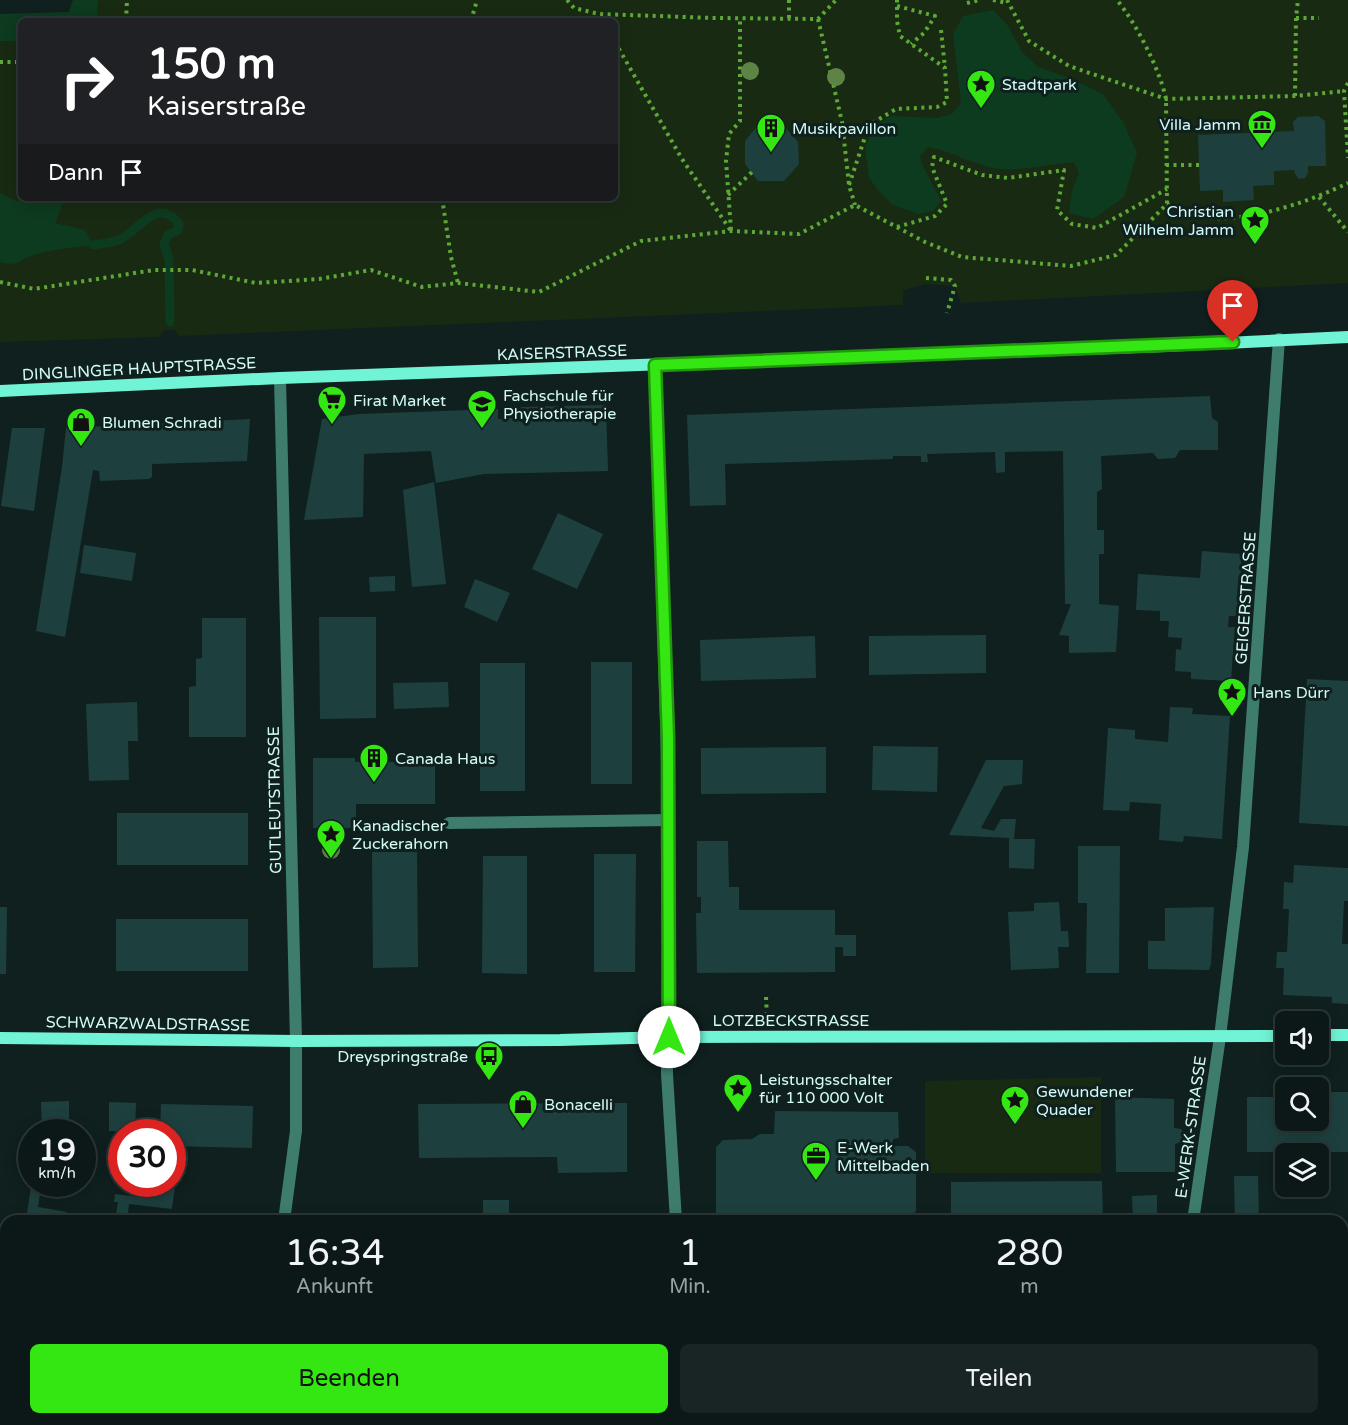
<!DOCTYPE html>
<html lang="de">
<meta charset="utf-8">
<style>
:root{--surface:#0b1817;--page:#192524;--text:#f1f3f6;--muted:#9aa0a1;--line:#2b3736;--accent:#34e713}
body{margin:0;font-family:"Varela Round",sans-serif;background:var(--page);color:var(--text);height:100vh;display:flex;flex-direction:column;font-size:22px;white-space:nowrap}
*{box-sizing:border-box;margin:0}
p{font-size:20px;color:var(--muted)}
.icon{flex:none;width:33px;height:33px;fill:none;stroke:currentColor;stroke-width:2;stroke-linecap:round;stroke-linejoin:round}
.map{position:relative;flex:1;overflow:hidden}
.panel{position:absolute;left:0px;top:1215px;width:1348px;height:210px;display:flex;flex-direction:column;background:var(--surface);border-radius:18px 18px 0 0;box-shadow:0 3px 15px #0003,0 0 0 2px var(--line)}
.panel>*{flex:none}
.banner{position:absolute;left:18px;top:18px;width:600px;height:183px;border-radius:9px;box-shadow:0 3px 15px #0003,0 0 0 2px var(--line);background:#202124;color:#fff;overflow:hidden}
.buttons{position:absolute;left:1275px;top:1011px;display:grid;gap:12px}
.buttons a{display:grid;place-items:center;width:54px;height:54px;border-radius:9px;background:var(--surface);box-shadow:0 3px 15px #0003,0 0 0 2px var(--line);font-size:30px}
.speed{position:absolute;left:18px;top:1119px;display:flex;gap:12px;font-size:30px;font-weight:700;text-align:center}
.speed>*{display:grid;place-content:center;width:78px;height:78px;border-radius:50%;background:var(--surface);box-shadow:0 3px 15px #0003,0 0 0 2px var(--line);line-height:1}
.speed small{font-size:15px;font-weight:400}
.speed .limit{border:9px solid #d22;background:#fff;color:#111}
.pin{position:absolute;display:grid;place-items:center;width:51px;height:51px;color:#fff;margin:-62px -26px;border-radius:50% 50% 50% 0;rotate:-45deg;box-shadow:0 0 6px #0007}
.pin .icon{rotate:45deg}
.me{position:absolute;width:66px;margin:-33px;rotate:0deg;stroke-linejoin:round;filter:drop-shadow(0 0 4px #0008)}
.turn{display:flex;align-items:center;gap:21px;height:126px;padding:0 30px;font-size:27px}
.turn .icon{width:78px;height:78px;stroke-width:2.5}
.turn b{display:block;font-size:42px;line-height:51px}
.then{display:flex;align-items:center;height:57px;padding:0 30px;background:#0003;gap:12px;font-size:22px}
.eta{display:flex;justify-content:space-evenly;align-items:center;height:102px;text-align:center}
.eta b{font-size:36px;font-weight:600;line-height:42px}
.action{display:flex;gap:12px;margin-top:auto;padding:12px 30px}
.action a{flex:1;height:69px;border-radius:9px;background:var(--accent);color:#111;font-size:24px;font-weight:600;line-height:69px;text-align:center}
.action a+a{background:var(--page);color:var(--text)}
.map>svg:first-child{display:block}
.green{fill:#192a13;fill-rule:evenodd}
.water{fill:#0d3b1f}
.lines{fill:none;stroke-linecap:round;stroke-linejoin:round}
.stream{stroke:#0d3b1f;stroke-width:9}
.building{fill:#1d403e}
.path{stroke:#5ca938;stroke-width:4;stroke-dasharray:3 4.5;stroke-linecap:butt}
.lane{stroke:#3e7c6e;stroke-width:12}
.street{stroke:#3e7c6e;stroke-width:12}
.secondary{stroke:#71f3d5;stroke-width:12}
.tree{fill:#5e8445}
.route-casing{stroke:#22960c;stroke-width:15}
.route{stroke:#34e713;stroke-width:10}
.labels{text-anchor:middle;stroke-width:6;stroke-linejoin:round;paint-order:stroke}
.poi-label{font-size:16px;fill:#d2fbf5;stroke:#0f201f;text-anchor:start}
.street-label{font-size:16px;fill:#d2fbf5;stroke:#0f201f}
</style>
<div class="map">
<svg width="1348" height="1425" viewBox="0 0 1348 1425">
<rect width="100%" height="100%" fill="#0f201f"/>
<g class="green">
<path d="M73,0h1275v283l-387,20 -6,-17 -29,-2 -23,6v15l-724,31 -4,-6h-10l-6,7 -159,5v-328l69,-2zM21,21h594v177h-594z"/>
<path d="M1101,1077v96h-176v-92z"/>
<path d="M372,1419h113l-1,6h-86z"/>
</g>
<g class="water">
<path d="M73,0h25l-1,21h-76v20h-21v-27l69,-2z"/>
<path d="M993,10l15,16 14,26 16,15 31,11 34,16 20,28 14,31 -13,44 -31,22 -24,-6 3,-22 7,-18 -5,-11c-21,2 -56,9 -75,7 -25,-3 -46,-18 -71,-22l-8,9 2,8 19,37 -8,10 -14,3 -26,-9 -15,-15 -9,-12 -4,-31 9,-21 17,-10 46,2 15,-4 9,-11 -8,-69 10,-18z"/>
<path d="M0,193l18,9 6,-4h41l-10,25 30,7 8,15c-25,4 -57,4 -77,19l-14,-1 -2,-2z"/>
</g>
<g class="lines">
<path class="stream" d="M93,245c8,-1 20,-2 28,-6 19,-10 37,-43 58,-15l-1,6 -10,5 -4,9 5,15 1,63"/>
</g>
<g class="building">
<path d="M1318,116l7,5 1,45h-18v7l-3,5 -6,1 -4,-5 -1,-4 -20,1v14l-21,1 1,14 -31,2v-12l-23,1 -2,-56 96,-4 -1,-9 5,-5z"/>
<path d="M758,125l26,1 14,16 1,22 -15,17h-26l-13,-17v-23z"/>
<path d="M1210,396l2,22 6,4v28h-38l-5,8 -17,1 -5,-6 -52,3 1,33 -5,3v38h7v24h-5v50l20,2 -3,46 -47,1v-17l-10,-1 12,-31h-6l-2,-153 -58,1v20l-9,1 -1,-21 -68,2 1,8h-7v-6h-28v3l-168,5 1,41 -36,1 -3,-91z"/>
<path d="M606,405l2,66 -124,3 -48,9 -5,-32 -67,3 -1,63 -59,3 18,-101 37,-5 139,-5v10h5v-4h13v4h5v-12z"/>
<path d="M250,419l-3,42 -95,3v13l-3,2 -49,2 -1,-10 -6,-1 -28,167 -29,-6 26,-164 4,-39z"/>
<path d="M12,428h33l-11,83 -33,-5z"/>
<path d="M434,482l12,102 -34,3 -9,-97z"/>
<path d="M558,513l45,21 -26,55 -45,-20z"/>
<path d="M84,545l52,8 -4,28 -52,-8z"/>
<path d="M1202,551l40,3 -4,62h-9l-1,11h7l-4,54 -40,-2v-7l-16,-1 1,-22 5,1 1,-12 -14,-1 1,-16h-9v-10l-24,-1 2,-36 62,4z"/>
<path d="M395,576v15l-25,1 -1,-15z"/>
<path d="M475,579l35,14 -13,29 -33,-15z"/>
<path d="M319,617h57v101l-56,1z"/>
<path d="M202,618h44v119h-57v-50l7,-1v-27l6,-1z"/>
<path d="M986,635v38l-117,2v-39z"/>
<path d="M815,636l1,42 -115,3 -1,-41z"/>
<rect x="591" y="662" width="41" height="122"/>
<rect x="480" y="663" width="45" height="128"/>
<path d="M1307,679l41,2v145l-49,-3z"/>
<path d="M448,682l1,25 -55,2 -1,-26z"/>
<path d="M137,702l1,39h-10l1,39 -40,1 -3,-77z"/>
<path d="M1170,707l23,1 -1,6 38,2 -8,123 -38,-3 -1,6 -24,-2 2,-36 -31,-2 -1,9 -26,-1 5,-82 27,2v9l33,3z"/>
<path d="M873,746l65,1 -1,45 -65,-2z"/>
<path d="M826,747v46l-125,1v-46z"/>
<path d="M313,758h42v4h80v42h-79v24h-43z"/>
<path d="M986,760h37l-1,24 -18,2 -23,42 13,3 7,-12h15l-2,20h21l-1,30 -25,-1v-30l-60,-3z"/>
<rect x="117" y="813" width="131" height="52"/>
<path d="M697,841h31l1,46h10v23h96v25h21v21h-13v-9h-8v25l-138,1 -1,-60h5v-16h-4z"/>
<path d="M1078,846h42l-1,127h-33l1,-70h-9z"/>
<path d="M372,852h45l1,115 -45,1z"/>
<path d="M594,854h42l-1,118h-41z"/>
<path d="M483,856h44v118l-45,-1z"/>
<path d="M1294,865l54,3v33h-4l-2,43h6v60l-16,-1v-6l-49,-2 1,-27h-8l1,-16h10l2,-43h-6l1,-27 9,1z"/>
<path d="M1059,902l2,29h7l1,16h-11l1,21 -48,2 -3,-58 26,-1v-8z"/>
<path d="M0,907h7l-1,67h-6z"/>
<path d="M1214,907l-3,57 -2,6 -61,-1v-28h17v-33z"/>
<rect x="116" y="919" width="132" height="52"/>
<path d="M1318,1092h30v60h-101v-55h39v23h32z"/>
<path d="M1115,1097l59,2v29l7,1 4,6 -4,7 -6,2v28h-59z"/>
<path d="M69,1101v26l-27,1 -1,-26z"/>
<path d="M109,1102l27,1 -1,29 -26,-1z"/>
<path d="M627,1103v69l-69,1 -1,-16 -138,1 -1,-54z"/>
<path d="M161,1104l92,2 -1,42 -80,-2v-14h-12z"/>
<path d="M775,1111l123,1 1,26 -6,1v7h15l8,6v59l-7,8h-12l-2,2h-71l-3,-3h-38v3h-67v-74l7,-7 29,-1 8,-5h14z"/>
<path d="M172,1171l5,1 -5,37 -43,-5 -1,9h-4l-1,8h-8l3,-19h-4l1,-8 23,3 1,-13h33z"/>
<path d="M1234,1176h24l1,45h-24z"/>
<path d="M1102,1181l1,40h-152v-39z"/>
<path d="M31,1186l10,2 -3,19 29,5 -1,9h-40z"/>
<path d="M1157,1195v26h-24l-1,-25z"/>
<rect x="483" y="1200" width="26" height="21"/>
<rect x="1342" y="1266" width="6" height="129"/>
<path d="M0,1290l6,2v127h26l-1,6h-31z"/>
<path d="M122,1419h18l-1,5z"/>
<path d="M536,1419h40l1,6h-41z"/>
<path d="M708,1419h23l1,6h-23z"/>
</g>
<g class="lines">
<g class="path">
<path d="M567,0l7,8 25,6 116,4 103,1 18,-19"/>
<path d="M789,0v18"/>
<path d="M993,0l14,3"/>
<path d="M1007,0l22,41 40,25 97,33 129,-3 49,-5"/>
<path d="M967,3l13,-3"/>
<path d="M897,6l38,10 -11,17 -13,11"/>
<path d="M1296,18h23"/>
<path d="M818,19l24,103 7,63 6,20"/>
<path d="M126,21l1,-21"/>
<path d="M471,21l6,-21"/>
<path d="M941,30l4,38"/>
<path d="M615,42l67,117 49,72"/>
<path d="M0,62h21"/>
<path d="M1348,83l-4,8 4,67"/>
<path d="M1295,96l1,-78 2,-18"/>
<path d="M771,121v4"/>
<path d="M1166,165h33"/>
<path d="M849,185l20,-60 27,-16 41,-2 10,-5 -2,-34 -45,-32 -3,-15v-21"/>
<path d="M728,195l24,-23"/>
<path d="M1319,197l29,35"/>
<path d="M442,198l9,59 7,26"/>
<path d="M1167,204c14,5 30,13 44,14 42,3 100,-17 137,-35"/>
<path d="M897,227l38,-11 12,-12 -15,-37 2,-10 48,18 26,3 56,-8 -7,40 15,14 25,4 70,-39"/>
<path d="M731,230l-5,-69 3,-27 11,-13v-103"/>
<path d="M926,278l25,2 4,6 -8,27"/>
<path d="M0,282l34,7 120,-19h38l64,13 63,-4 52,-9 51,17 36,-4 81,9 102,-51 90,-10 68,3 56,-29 70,37 37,15 109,9 45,-11 51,-51 -1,-105c-6,-29 -30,-76 -49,-99"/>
<path d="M766,997l1,20"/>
<path d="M314,1425l2,-6"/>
</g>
<path class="lane" d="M449,823l220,-3"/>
<g class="street">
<path d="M655,365l14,455 -2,254 9,147"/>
<path d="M280,378l16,663v90l-12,90"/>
<path d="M1193,1221l27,-184 23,-190 36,-508"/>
<path d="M0,1261l6,2"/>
<path d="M685,1419l1,6"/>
<path d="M255,1425l1,-6"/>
</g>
<g class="secondary">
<path d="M0,391l280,-13 885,-32 183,-9"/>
<path d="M1318,1035h30"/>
<path d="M0,1038l296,3 264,-1 109,-3 617,-1"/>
</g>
</g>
<g class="tree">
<circle cx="750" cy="71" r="9"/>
<circle cx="836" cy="77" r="9"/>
<circle cx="331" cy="850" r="9"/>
</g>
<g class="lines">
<g class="route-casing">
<path id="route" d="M669,1037l-1,-299 -13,-373 578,-23"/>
</g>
<use href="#route" class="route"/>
</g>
<defs>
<g id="sight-pin" transform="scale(1.5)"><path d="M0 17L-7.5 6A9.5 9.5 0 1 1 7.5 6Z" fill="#34e713" stroke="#0f201f"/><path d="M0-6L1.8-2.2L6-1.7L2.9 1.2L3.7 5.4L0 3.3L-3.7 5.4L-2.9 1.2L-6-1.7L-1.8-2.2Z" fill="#111"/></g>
<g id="museum-pin" transform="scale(1.5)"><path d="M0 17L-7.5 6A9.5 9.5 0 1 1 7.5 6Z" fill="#34e713" stroke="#0f201f"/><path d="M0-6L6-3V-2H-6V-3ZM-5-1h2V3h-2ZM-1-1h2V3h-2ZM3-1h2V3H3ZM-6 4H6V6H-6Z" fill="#111"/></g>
<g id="building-pin" transform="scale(1.5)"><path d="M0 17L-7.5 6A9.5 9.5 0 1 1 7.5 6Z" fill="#34e713" stroke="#0f201f"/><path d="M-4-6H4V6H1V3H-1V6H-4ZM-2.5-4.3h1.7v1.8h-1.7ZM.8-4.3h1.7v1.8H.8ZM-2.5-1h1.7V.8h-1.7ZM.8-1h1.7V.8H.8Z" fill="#111"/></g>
<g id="supermarket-pin" transform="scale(1.5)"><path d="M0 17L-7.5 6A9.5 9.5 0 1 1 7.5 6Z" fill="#34e713" stroke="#0f201f"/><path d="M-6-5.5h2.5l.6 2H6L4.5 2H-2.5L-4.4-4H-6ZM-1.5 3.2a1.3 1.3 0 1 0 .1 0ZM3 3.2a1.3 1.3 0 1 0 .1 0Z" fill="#111"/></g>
<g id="university-pin" transform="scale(1.5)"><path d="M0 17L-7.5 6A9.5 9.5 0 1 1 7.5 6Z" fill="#34e713" stroke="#0f201f"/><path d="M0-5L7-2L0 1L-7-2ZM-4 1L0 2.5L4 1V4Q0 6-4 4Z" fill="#111"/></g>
<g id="shop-pin" transform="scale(1.5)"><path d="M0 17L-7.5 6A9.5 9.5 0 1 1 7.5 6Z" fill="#34e713" stroke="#0f201f"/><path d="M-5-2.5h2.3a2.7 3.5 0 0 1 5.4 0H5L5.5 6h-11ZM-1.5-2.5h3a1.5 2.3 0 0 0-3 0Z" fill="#111"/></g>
<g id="bus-pin" transform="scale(1.5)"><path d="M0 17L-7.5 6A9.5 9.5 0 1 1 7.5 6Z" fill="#34e713" stroke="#0f201f"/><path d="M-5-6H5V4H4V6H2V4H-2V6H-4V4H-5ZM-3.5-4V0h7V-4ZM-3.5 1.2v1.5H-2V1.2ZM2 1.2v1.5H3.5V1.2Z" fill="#111"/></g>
<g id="office-pin" transform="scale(1.5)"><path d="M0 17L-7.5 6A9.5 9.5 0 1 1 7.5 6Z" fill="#34e713" stroke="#0f201f"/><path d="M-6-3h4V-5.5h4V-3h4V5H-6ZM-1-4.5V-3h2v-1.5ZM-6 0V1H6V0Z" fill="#111"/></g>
</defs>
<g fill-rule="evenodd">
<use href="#sight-pin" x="981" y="84"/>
<use href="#museum-pin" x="1262" y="124"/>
<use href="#building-pin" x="771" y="128"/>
<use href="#sight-pin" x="1255" y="220"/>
<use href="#supermarket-pin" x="332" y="400"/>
<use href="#university-pin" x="482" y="404"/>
<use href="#shop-pin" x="81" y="422"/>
<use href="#sight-pin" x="1232" y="692"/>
<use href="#building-pin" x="374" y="758"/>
<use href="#sight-pin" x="331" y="834"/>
<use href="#bus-pin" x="489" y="1056"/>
<use href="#sight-pin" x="738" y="1088"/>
<use href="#sight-pin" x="1015" y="1100"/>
<use href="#shop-pin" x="523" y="1104"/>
<use href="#office-pin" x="816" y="1156"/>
</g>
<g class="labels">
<g class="poi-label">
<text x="1002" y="90">Stadtpark</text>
<text x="1241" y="130" text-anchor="end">Villa Jamm</text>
<text x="792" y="134">Musikpavillon</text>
<text x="1234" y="217" text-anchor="end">Christian<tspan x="1234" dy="18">Wilhelm Jamm</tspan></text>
<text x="503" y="401">Fachschule für<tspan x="503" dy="18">Physiotherapie</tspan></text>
<text x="353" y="406">Firat Market</text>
<text x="102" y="428">Blumen Schradi</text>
<text x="1253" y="698">Hans Dürr</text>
<text x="395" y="764">Canada Haus</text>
<text x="352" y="831">Kanadischer<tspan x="352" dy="18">Zuckerahorn</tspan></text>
<text x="468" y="1062" text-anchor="end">Dreyspringstraße</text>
<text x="759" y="1085">Leistungsschalter<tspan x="759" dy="18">für 110 000 Volt</tspan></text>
<text x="1036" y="1097">Gewundener<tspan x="1036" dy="18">Quader</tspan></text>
<text x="544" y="1110">Bonacelli</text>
<text x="837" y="1153">E-Werk<tspan x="837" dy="18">Mittelbaden</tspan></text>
</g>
<g class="street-label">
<text transform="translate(562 352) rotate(-2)" y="6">KAISERSTRASSE</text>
<text transform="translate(139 368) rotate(-3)" y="6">DINGLINGER HAUPTSTRASSE</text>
<text transform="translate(1245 598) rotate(-86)" y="6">GEIGERSTRASSE</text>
<text transform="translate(274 800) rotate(-91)" y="6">GUTLEUTSTRASSE</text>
<text x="791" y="1026">LOTZBECKSTRASSE</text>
<text transform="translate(148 1023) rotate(1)" y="6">SCHWARZWALDSTRASSE</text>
<text transform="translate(1190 1127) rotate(-82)" y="6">E-WERK-STRASSE</text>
</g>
</g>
</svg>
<div class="buttons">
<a><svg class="icon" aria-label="sound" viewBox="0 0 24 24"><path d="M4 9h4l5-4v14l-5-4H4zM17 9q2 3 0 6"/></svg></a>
<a><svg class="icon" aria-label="search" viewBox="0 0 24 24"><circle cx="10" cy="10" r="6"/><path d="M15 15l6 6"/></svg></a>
<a><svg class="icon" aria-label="layers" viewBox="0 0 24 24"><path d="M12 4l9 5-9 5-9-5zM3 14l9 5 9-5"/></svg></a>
</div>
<div class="speed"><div>19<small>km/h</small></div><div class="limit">30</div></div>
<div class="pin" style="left:1233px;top:342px;background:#d93025"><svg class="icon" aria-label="arrive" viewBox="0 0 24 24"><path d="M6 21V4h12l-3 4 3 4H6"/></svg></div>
<svg class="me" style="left:669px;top:1037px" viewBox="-20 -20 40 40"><circle r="19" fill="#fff"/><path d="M0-13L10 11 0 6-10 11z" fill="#34e713"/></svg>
<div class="banner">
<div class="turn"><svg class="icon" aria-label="right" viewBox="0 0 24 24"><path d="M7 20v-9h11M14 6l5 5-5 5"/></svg><div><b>150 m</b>Kaiserstraße</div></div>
<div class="then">Dann<svg class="icon" aria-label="arrive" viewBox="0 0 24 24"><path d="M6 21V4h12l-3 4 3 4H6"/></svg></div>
</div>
<section class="panel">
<div class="eta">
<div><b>16:34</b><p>Ankunft</p></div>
<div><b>1</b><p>Min.</p></div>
<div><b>280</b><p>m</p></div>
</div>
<div class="action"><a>Beenden</a><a>Teilen</a></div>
</section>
</div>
